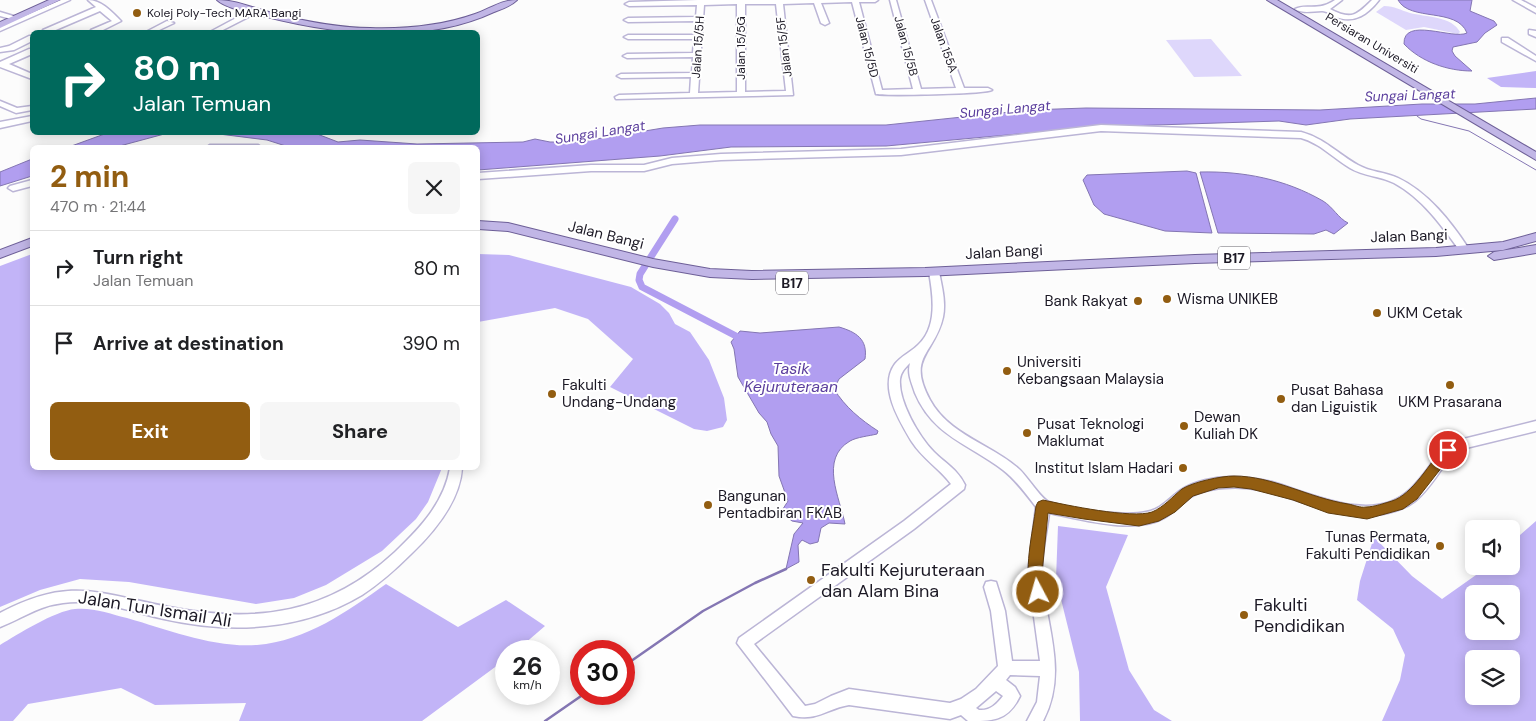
<!DOCTYPE html>
<meta charset="utf-8">
<style>
:root{--surface:#fff;--page:#f6f6f6;--text:#202124;--muted:#757577;--line:#e0e0e0;--accent:#925d11}
body{margin:0;font-family:"DM Sans",sans-serif;background:var(--page);color:var(--text);height:100vh;display:flex;flex-direction:column;font-size:19px;white-space:nowrap}
*{box-sizing:border-box;margin:0}
p{font-size:16px;color:var(--muted)}
.icon{flex:none;width:28px;height:28px;fill:none;stroke:currentColor;stroke-width:2;stroke-linecap:round;stroke-linejoin:round}
.map{position:relative;flex:1;overflow:hidden}
.details{position:absolute;left:30px;top:145px;width:450px;height:325px;display:flex;flex-direction:column;background:var(--surface);border-radius:8px;box-shadow:0 2px 12px #0003}
.details>*{flex:none}
.banner{position:absolute;left:30px;top:30px;width:450px;height:105px;border-radius:8px;box-shadow:0 2px 12px #0003;background:#00695c;color:#fff;overflow:hidden}
.tools{position:absolute;left:1465px;top:520px;display:grid;gap:10px}
.tools a{display:grid;place-items:center;width:55px;height:55px;border-radius:8px;background:var(--surface);box-shadow:0 2px 12px #0003;font-size:25px}
.speed{position:absolute;left:495px;top:640px;display:flex;gap:10px;font-size:25px;font-weight:700;text-align:center}
.speed>*{display:grid;place-content:center;width:65px;height:65px;border-radius:50%;background:var(--surface);box-shadow:0 2px 12px #0003;line-height:1}
.speed small{font-size:12px;font-weight:400}
.speed .limit{border:8px solid #d22;background:#fff;color:#111}
.pin{position:absolute;display:grid;place-items:center;width:42px;height:42px;color:#fff;margin:-21px;border:2px solid #fff;border-radius:50%;box-shadow:0 1px 5px #0007}
.me{position:absolute;width:55px;margin:-28px;rotate:354deg;stroke-linejoin:round;filter:drop-shadow(0 0 4px #0008)}
.turn{display:flex;align-items:center;gap:18px;height:105px;padding:0 20px;font-size:22px}
.turn .icon{width:65px;height:65px;stroke-width:2.5}
.turn b{display:block;font-size:35px;line-height:42px}
.round{display:grid;place-items:center;flex:none;width:52px;height:52px;border-radius:8px;background:var(--page)}
.head{display:flex;align-items:center;justify-content:space-between;height:85px;padding:0 20px}
h1{font-size:30px;font-weight:700;line-height:38px;color:var(--accent)}
.button{display:flex;gap:10px;margin-top:auto;padding:10px 20px}
.button a{flex:1;height:58px;border-radius:8px;background:var(--accent);color:#fff;font-size:20px;font-weight:700;line-height:58px;text-align:center}
.button a+a{background:var(--page);color:var(--text)}
ul{padding:0;list-style:none}
li{display:flex;align-items:center;gap:15px;height:75px;padding:0 20px;border-top:1px solid var(--line)}
li div{flex:1}
li b{display:block;font-size:19px}
li em{font-style:normal}
.map>svg:first-child{display:block}
.green{fill:#ded7fb}
.forest{fill:#c2b4f7;fill-rule:evenodd}
.water{fill:#b19ef0;stroke:#8476b3}
.lines{fill:none;stroke-linecap:round;stroke-linejoin:round}
.stream-far1{stroke:#8476b3;stroke-width:1}
.stream{stroke:#8476b3;stroke-width:2.5}
.canal{stroke:#b19ef0;stroke-width:7}
.minor-casing{stroke:#bbb5d6;stroke-width:3}
.major-casing{stroke:#6d5f97;stroke-width:2}
.minor{fill:#fff;fill-rule:evenodd}
.major{fill:#c1b6e6;fill-rule:evenodd}
.route{fill:#925d11;stroke:#5f3c0b}
.poi-dot{fill:#925d11;stroke:#fff;stroke-width:2}
.labels{text-anchor:middle;stroke-width:4;stroke-linejoin:round;paint-order:stroke}
.far-poi-label{font-size:12px;fill:#1c1925;stroke:#fff;text-anchor:start}
.far-street-label{font-size:12px;fill:#1c1925;stroke:#fff}
.far-water-label{font-size:14px;font-style:italic;fill:#5b3e9d;stroke:#fff}
.shield{fill:#fff;stroke:#605e66;stroke-width:1}
.shield-label{font-size:14px;font-weight:bold;fill:#1c1925}
.street-label{font-size:15px;fill:#1c1925;stroke:#fff}
.poi-label{font-size:15px;fill:#1c1925;stroke:#fff;text-anchor:start}
.water-label{font-size:16px;font-style:italic;fill:#5b3e9d;stroke:#fff}
.near-poi-label{font-size:18px;fill:#1c1925;stroke:#fff;text-anchor:start}
.near-street-label{font-size:18px;fill:#1c1925;stroke:#fff}
</style>
<div class="map">
<svg width="1536" height="721" viewBox="0 0 1536 721">
<rect width="100%" height="100%" fill="#fcfcfc"/>
<g class="green">
<path d="M1384,6c11,0 16,4 26,7 15,4 42,3 50,19l-2,2 -34,-7 -18,3 -30,-18z"/>
<path d="M1211,39l31,37 -48,1 -28,-37z"/>
</g>
<g class="forest">
<path d="M1536,71v17l-35,-1 -14,-9z"/>
<path d="M32,254v214h410l-14,34 -12,17 -34,32 -56,34 -32,13 -38,6 -127,-22 -49,-3 -40,11 -40,17v-341z"/>
<path d="M478,254l31,1 122,32 29,17 9,9 6,11 15,8 19,28 15,38 3,22 -4,7 -16,4 -13,-2 -84,-42 23,-28 -45,-40 -33,-11 -77,14z"/>
<path d="M1536,521v200h-154l18,-41 5,-25 -12,-26 -36,-29 3,-19 14,-44 38,39 30,23 34,-24v-9h35v-36l9,5zM1474,594h37v37h-37zM1474,659h37v37h-37z"/>
<path d="M1058,526l70,9 -22,52 23,83 25,40 18,11h-92l-1,-49 -23,-93z"/>
<path d="M386,584l72,43 48,-27 39,26 -29,25h-10v8l-84,62h-183l7,-18 -91,2 -34,-17 -93,16 -15,17h-13v-76c18,-11 55,-34 75,-36 17,-2 36,5 52,9 42,12 86,30 130,27 49,-4 91,-34 129,-61z"/>
</g>
<g class="water">
<path d="M1398,0h74l-2,11 24,10 3,4 -12,8 -8,9 -24,5 -1,4 3,5 17,15c-24,0 -51,-9 -68,-27 -1,-28 49,-4 63,-11 -10,-26 -57,-11 -69,-33z"/>
<path d="M1536,98v11l-186,10 -44,6 -27,-4 -184,6 -209,19 -155,1 -71,9 -182,14v-22h-186l-25,-8 -48,-6 -51,-1 -52,14 -50,1 44,-16h202l26,10 22,-2 57,4 106,-2 12,-3 15,3h28l85,-14 37,-3h186l143,-15 57,-2 234,2 102,-6h53z"/>
<path d="M32,159v17l-32,10v-14z"/>
<path d="M1187,171l9,2 16,60 -47,-2 -61,-17 -10,-9 -11,-25 4,-5z"/>
<path d="M1200,172c43,-1 85,7 123,29 10,6 15,17 25,22l-14,11 -8,-4 -12,4 -96,-1z"/>
<path d="M839,327c17,5 29,12 26,32l-26,20 -5,10c11,18 27,31 44,42l-1,3c-8,2 -20,3 -27,7 -31,18 -10,57 -5,83l-16,-1 -8,5 -3,14 -8,2 -8,-4 -4,5 1,17 -13,7 8,-35 9,-11 -11,-2 -11,-9 7,-11 -9,-25 -1,-30 -7,-12 -4,-12 -8,-9 -21,-36 -4,-28 -3,-7 9,-11 20,2z"/>
</g>
<g class="lines">
<path class="stream-far1" d="M1417,116l4,3 48,12 67,39"/>
<g class="stream">
<path d="M624,666l79,-55 52,-28 31,-14"/>
<path d="M545,721l39,-27"/>
</g>
<path class="canal" d="M675,219l-35,55 -1,6 3,7 94,49"/>
<g class="minor-casing">
<g id="minor">
<path d="M61,0h9l-70,31v-5l15,-6 -15,-4v-4l20,6z"/>
<path d="M88,0c13,0 23,11 33,21l-22,11h-8v-2l21,-9 -12,-10 -49,21h-8v-2l53,-23z"/>
<path d="M698,0h180l-3,2h-16l23,88 31,-1 -23,-89h6l25,89 35,-1 -31,-88h6l33,88h24l4,2c-6,4 -104,6 -116,4l-24,-92 -31,1 8,20 -4,2 -4,-2 -7,-20 -31,1 10,91 -177,4 -1,-2 4,-2 71,-2 1,-16 -70,1 -4,-2 4,-2 71,-1 1,-16 -66,1 -4,-2 4,-2 66,-1 1,-14h-66l-4,-2 4,-2h67l1,-14 -68,1 -4,-2 4,-2 68,-1 1,-12 -68,1 -4,-2 4,-2zM737,4v88l-39,1 6,-88zM745,4h31l10,87 -41,1z"/>
<path d="M1335,0h7l-12,9c21,11 26,7 42,-9h7c-11,14 -24,24 -43,17 -4,-2 -9,-6 -14,-6 -9,0 -19,3 -27,-2 10,-6 23,3 40,-9z"/>
<path d="M1513,0h8l15,8v5z"/>
<path d="M251,10l7,2 -39,20h-9z"/>
<path d="M167,21l7,2 -19,9h-9z"/>
<path d="M1529,30l7,1v6l-7,-3z"/>
<path d="M29,36h3v5l-18,9 -14,2v-4l9,-2z"/>
<path d="M1502,38h6l28,18v5l-34,-19z"/>
<path d="M29,49h3v5l-23,10 23,10v5l-32,-12v-5z"/>
<path d="M0,101l17,7 15,-2v4l-16,3 -16,-7z"/>
<path d="M32,116v5l-32,7v-6z"/>
<path d="M1101,125l200,7c23,6 37,22 57,33 12,7 27,7 40,13 30,14 53,44 71,71l-1,2h-8c-18,-25 -38,-53 -66,-68 -14,-7 -31,-7 -44,-15 -17,-10 -30,-25 -49,-30l-200,-7 -200,24 -180,5 -49,4 -28,7h-53l-113,8v-6l113,-8h53l28,-7 49,-4 180,-5z"/>
<path d="M210,145h48l4,3h-56z"/>
<path d="M32,180v6l-19,5 -5,-3 2,-2z"/>
<path d="M934,269l5,3c3,15 7,30 4,45 -8,37 -37,39 -13,83 19,35 61,44 89,69 8,7 22,30 30,33 22,7 75,15 97,10 15,-2 23,-14 35,-22 13,-9 34,-13 50,-13 14,0 28,2 41,5 38,11 98,41 134,11 15,-12 26,-31 38,-47l7,-4 85,-21v10l-78,19 -6,4c-11,15 -22,35 -37,47 -9,7 -21,11 -32,13 -59,10 -102,-32 -159,-26 -12,1 -26,3 -36,11 -8,6 -15,14 -24,19 -30,17 -83,1 -115,-5 -2,19 -8,41 -7,61 3,51 27,97 1,147h-16l10,-19 3,-26 -30,-1 -4,5 9,7 5,9c-12,25 -27,25 -52,25l-7,-6 -11,4 -101,-14c-23,4 -30,16 -56,11l-56,-73 2,-5 165,-117 47,-37c-12,-16 -28,-25 -39,-42 -12,-20 -34,-55 -17,-78 6,-8 16,-12 23,-19 20,-18 15,-50 11,-73zM910,363c-3,11 2,20 5,30 18,43 54,51 88,77 13,10 23,24 33,37l-8,66 12,88h-28l-7,-50 -9,-29 -5,-1 -5,1 -2,5 7,24 7,55 -22,23 -15,10 -11,4 -101,-14 -18,7 -16,8 -10,2 -51,-62 160,-115 50,-40 1,-4c-7,-15 -20,-22 -31,-33 -15,-15 -36,-51 -34,-73 1,-7 5,-11 10,-16zM996,691l7,5c-6,8 -13,15 -24,14l-3,-2z"/>
<path d="M450,468h12c-2,33 -27,63 -51,86 -15,15 -31,29 -49,41 -60,36 -132,39 -198,24 -32,-7 -68,-21 -101,-16 -25,3 -40,15 -63,24v-14c70,-37 97,-20 169,-6 87,17 159,7 226,-55 25,-24 49,-49 55,-84z"/>
</g>
</g>
<g class="major-casing">
<g id="major">
<path d="M49,0h11l-60,28v-6z"/>
<path d="M217,0c19,0 36,8 55,13 32,8 65,15 98,15 35,1 71,-2 105,-14 15,-5 26,-14 42,-14 -6,6 -15,9 -23,12 -71,33 -157,23 -231,4 -14,-4 -36,-7 -46,-16z"/>
<path d="M1267,0h10l259,152v8z"/>
<path d="M478,221l30,2 145,36 57,10 42,2 173,-3 270,-13 241,-7 67,-6 33,-9v8l-33,9 -67,6 -241,7 -270,13 -173,3 -42,-2 -57,-10 -145,-36 -30,-2z"/>
<path d="M32,238v8l-32,12v-8z"/>
<path d="M1536,245v8l-42,7 -6,-4 6,-4z"/>
</g>
</g>
<use href="#minor" class="minor"/>
<use href="#major" class="major"/>
</g>
<path class="route" d="M1448,445l5,1 1,4 -1,3 -36,46 -14,10 -36,10 -39,-6 -35,-13 -42,-11 -17,-2 -16,1 -25,8 -18,16 -16,9 -20,5 -55,-7 -36,-6 -6,60 3,19 -2,5 -5,2 -5,-2c-11,-24 0,-65 3,-91l2,-4 5,-2c23,5 89,19 109,12 12,-5 20,-15 30,-23 11,-7 39,-13 52,-13 39,0 75,22 114,28 6,1 12,4 18,3 8,0 19,-4 26,-6 20,-6 39,-39 52,-55z"/>
<g class="poi-dot">
<circle cx="137" cy="13" r="5"/>
<circle cx="1167" cy="299" r="5"/>
<circle cx="1138" cy="301" r="5"/>
<circle cx="1377" cy="313" r="5"/>
<circle cx="1007" cy="371" r="5"/>
<circle cx="1450" cy="385" r="5"/>
<circle cx="552" cy="394" r="5"/>
<circle cx="1281" cy="399" r="5"/>
<circle cx="1184" cy="426" r="5"/>
<circle cx="1027" cy="433" r="5"/>
<circle cx="1183" cy="468" r="5"/>
<circle cx="708" cy="505" r="5"/>
<circle cx="1440" cy="546" r="5"/>
<circle cx="811" cy="580" r="5"/>
<circle cx="1244" cy="615" r="5"/>
</g>
<g class="labels">
<g class="far-poi-label">
<text x="147" y="17">Kolej Poly-Tech MARA Bangi</text>
</g>
<g class="far-street-label">
<text transform="translate(1372 43) rotate(31)" y="4">Persiaran Universiti</text>
<text transform="translate(944 45) rotate(70)" y="4">Jalan 155A</text>
<text transform="translate(906 46) rotate(75)" y="4">Jalan 15/5B</text>
<text transform="translate(698 47) rotate(-86)" y="4">Jalan 15/5H</text>
<text transform="translate(784 47) rotate(-97)" y="4">Jalan 15/5F</text>
<text transform="translate(867 47) rotate(76)" y="4">Jalan 15/5D</text>
<text transform="translate(741 48) rotate(-90)" y="4">Jalan 15/5G</text>
</g>
<g class="far-water-label">
<text transform="translate(1410 95) rotate(-2)" y="5">Sungai Langat</text>
<text transform="translate(1005 109) rotate(-5)" y="5">Sungai Langat</text>
<text transform="translate(600 132) rotate(-9)" y="5">Sungai Langat</text>
</g>
<g class="shield">
<rect x="1218" y="246.5" width="32" height="23" rx="4"/>
<rect x="776" y="271.5" width="32" height="23" rx="4"/>
</g>
<g class="shield-label">
<text x="1234" y="263">B17</text>
<text x="792" y="288">B17</text>
</g>
<g class="street-label">
<text transform="translate(606 235) rotate(14)" y="5">Jalan Bangi</text>
<text transform="translate(1409 236) rotate(-2)" y="5">Jalan Bangi</text>
<text transform="translate(1004 252) rotate(-3)" y="5">Jalan Bangi</text>
</g>
<g class="poi-label">
<text x="1177" y="304">Wisma UNIKEB</text>
<text x="1128" y="306" text-anchor="end">Bank Rakyat</text>
<text x="1387" y="318">UKM Cetak</text>
<text x="1017" y="367">Universiti<tspan x="1017" dy="17">Kebangsaan Malaysia</tspan></text>
<text x="562" y="390">Fakulti<tspan x="562" dy="17">Undang-Undang</tspan></text>
<text x="1291" y="395">Pusat Bahasa<tspan x="1291" dy="17">dan Liguistik</tspan></text>
<text x="1450" y="407" text-anchor="middle">UKM Prasarana</text>
<text x="1194" y="422">Dewan<tspan x="1194" dy="17">Kuliah DK</tspan></text>
<text x="1037" y="429">Pusat Teknologi<tspan x="1037" dy="17">Maklumat</tspan></text>
<text x="1173" y="473" text-anchor="end">Institut Islam Hadari</text>
<text x="718" y="501">Bangunan<tspan x="718" dy="17">Pentadbiran FKAB</tspan></text>
<text x="1430" y="542" text-anchor="end">Tunas Permata,<tspan x="1430" dy="17">Fakulti Pendidikan</tspan></text>
</g>
<g class="water-label">
<text x="791" y="374">Tasik<tspan x="791" dy="18">Kejuruteraan</tspan></text>
</g>
<g class="near-poi-label">
<text x="821" y="576">Fakulti Kejuruteraan<tspan x="821" dy="21">dan Alam Bina</tspan></text>
<text x="1254" y="611">Fakulti<tspan x="1254" dy="21">Pendidikan</tspan></text>
</g>
<g class="near-street-label">
<text transform="translate(155 609) rotate(9)" y="6">Jalan Tun Ismail Ali</text>
</g>
</g>
</svg>
<div class="tools">
<a><svg class="icon" aria-label="sound" viewBox="0 0 24 24"><path d="M4 9h4l5-4v14l-5-4H4zM17 9q2 3 0 6"/></svg></a>
<a><svg class="icon" aria-label="search" viewBox="0 0 24 24"><circle cx="10" cy="10" r="6"/><path d="M15 15l6 6"/></svg></a>
<a><svg class="icon" aria-label="layers" viewBox="0 0 24 24"><path d="M12 4l9 5-9 5-9-5zM3 14l9 5 9-5"/></svg></a>
</div>
<div class="speed"><div>26<small>km/h</small></div><div class="limit">30</div></div>
<div class="pin" style="left:1448px;top:450px;background:#d93025"><svg class="icon" aria-label="arrive" viewBox="0 0 24 24"><path d="M6 21V4h12l-3 4 3 4H6"/></svg></div>
<svg class="me" style="left:1038px;top:592px" viewBox="-20 -20 40 40"><circle r="17" fill="#925d11" stroke="#fff" stroke-width="3"/><path d="M0-11L8 9 0 5-8 9z" fill="#fff"/></svg>
<div class="banner">
<div class="turn"><svg class="icon" aria-label="right" viewBox="0 0 24 24"><path d="M7 20v-9h11M14 6l5 5-5 5"/></svg><div><b>80 m</b>Jalan Temuan</div></div>
</div>
<section class="details">
<div class="head"><div><h1>2 min</h1><p>470 m · 21:44</p></div><a class="round"><svg class="icon" aria-label="close" viewBox="0 0 24 24"><path d="M6 6l12 12M18 6L6 18"/></svg></a></div>
<ul>
<li><svg class="icon" aria-label="right" viewBox="0 0 24 24"><path d="M7 20v-9h11M14 6l5 5-5 5"/></svg><div><b>Turn right</b><p>Jalan Temuan</p></div><em>80 m</em></li>
<li><svg class="icon" aria-label="arrive" viewBox="0 0 24 24"><path d="M6 21V4h12l-3 4 3 4H6"/></svg><div><b>Arrive at destination</b></div><em>390 m</em></li>
</ul>
<div class="button"><a>Exit</a><a>Share</a></div>
</section>
</div>
